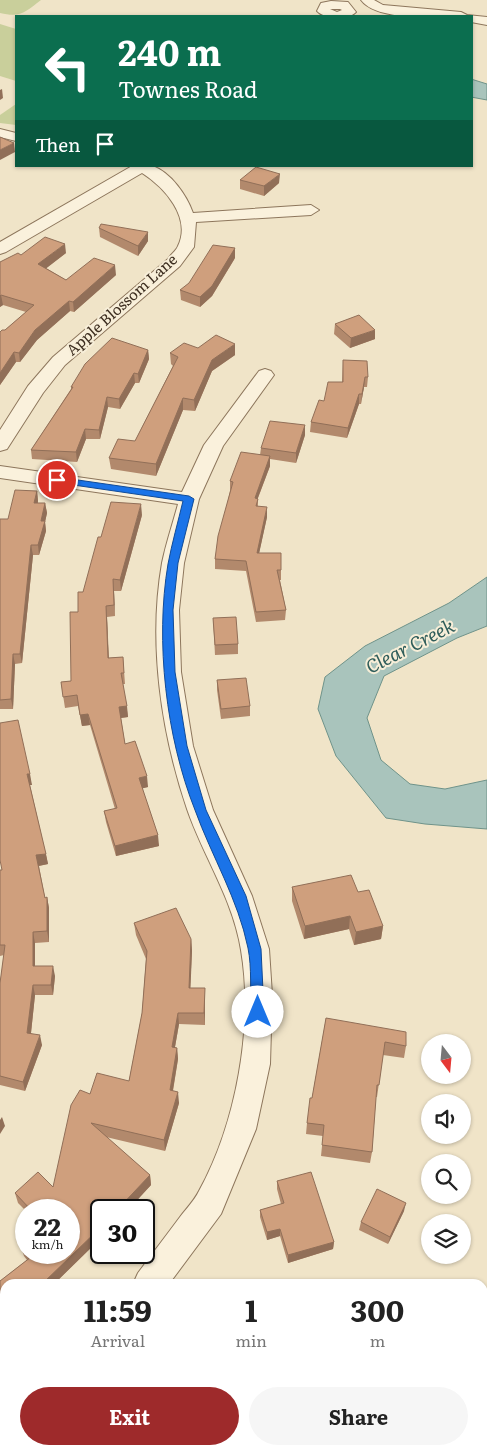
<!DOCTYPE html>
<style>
:root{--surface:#fff;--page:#f6f6f6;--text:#222;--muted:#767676;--accent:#9e2a2b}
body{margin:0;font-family:Literata,serif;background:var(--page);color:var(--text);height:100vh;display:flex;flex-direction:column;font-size:19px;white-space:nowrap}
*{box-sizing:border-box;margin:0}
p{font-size:16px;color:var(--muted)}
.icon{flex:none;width:28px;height:28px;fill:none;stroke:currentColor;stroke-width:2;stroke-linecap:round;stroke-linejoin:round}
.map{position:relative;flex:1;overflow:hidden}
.details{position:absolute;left:0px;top:1279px;width:488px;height:176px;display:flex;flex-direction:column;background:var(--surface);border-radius:15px 15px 0 0;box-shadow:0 1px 4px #0004}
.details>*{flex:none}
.banner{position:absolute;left:15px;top:15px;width:458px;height:152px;border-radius:0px;box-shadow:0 1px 4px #0004;background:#0b6e4f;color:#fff;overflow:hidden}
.needle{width:32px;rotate:164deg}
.tools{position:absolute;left:421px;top:1034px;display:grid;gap:10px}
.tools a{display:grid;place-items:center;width:50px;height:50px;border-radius:50%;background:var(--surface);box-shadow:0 1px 4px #0004;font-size:25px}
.speed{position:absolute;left:15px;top:1199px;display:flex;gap:10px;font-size:25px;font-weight:700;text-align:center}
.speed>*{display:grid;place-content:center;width:65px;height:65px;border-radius:50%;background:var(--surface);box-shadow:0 1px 4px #0004;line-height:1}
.speed small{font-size:12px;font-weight:400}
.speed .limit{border:2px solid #111;border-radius:8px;background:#fff;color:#111}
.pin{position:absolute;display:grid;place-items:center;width:42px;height:42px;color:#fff;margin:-21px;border:2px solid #fff;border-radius:50%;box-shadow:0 1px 5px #0007}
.me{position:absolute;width:55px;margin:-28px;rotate:0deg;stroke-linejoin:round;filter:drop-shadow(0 0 4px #0008)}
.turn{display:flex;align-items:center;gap:18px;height:105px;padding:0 20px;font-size:22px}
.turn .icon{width:65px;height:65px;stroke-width:2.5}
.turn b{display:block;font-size:35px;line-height:42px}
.then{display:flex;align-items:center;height:48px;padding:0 20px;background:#0003;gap:10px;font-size:19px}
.eta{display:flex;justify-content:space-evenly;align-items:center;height:85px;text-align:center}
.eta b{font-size:30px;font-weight:700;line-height:35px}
.button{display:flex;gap:10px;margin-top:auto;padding:10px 20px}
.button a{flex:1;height:58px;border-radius:30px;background:var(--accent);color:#fff;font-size:20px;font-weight:700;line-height:58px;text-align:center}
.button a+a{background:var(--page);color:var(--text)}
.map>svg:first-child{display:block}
.green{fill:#c9cf9b}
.water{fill:#a9c4bc;stroke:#6f938a}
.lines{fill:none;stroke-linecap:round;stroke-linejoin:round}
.stream{stroke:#6f938a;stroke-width:8}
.minor-casing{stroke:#8d765c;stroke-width:2}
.minor{fill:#faf1dc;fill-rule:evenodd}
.wall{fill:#b2896c}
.shaded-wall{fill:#916f58}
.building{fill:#cf9f7d;stroke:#916f58}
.route{fill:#1a73e8;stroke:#114b97}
.labels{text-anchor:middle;stroke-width:4;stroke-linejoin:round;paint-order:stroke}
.far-street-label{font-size:15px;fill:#3d2e20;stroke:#f7eed8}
.water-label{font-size:19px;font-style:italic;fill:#2f5d5a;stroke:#f7eed8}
</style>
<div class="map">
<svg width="487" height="1454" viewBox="0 0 487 1454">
<rect width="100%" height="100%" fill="#f0e4c8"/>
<g class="green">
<path d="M0,0h41c-16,12 -20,18 -41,13z"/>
<path d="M0,24l16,5v52l-16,-5z"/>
<path d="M16,104v21l-16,-2v-8z"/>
</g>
<g class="water">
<path d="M471,79l16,5v16l-16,-3z"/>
<path d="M487,577v49l-30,12 -73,38 -17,42 14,42 29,24 35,5 42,-9v49l-62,-5 -39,-6 -50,-62 -18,-47 7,-32 40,-31 84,-43z"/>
</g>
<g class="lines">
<g class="stream">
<path d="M482,1436l5,-2"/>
<path d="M453,1454l6,-4"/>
</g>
<g class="minor-casing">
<g id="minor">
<path d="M361,0h13l9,5 78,7 6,3 20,2v8l-16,-3v-6c-27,0 -93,7 -110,-16z"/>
<path d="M331,1l17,1 8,10c-7,8 -32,7 -39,-1l4,-8zM330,9h10l2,1 -5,2z"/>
<path d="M0,129l16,4v8l-16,-4z"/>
<path d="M132,166c6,0 15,-1 20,0 19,6 35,30 41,47l118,-8 8,5 -8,5 -115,7 -2,25 -14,19 -115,99 -22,28 -36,56 -7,2v-21l28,-44 25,-29 115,-98c3,-5 8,-8 10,-13 14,-29 -14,-59 -36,-73l-136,79 -6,2v-12z"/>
<path d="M265,369l6,2 3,4 -51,71 -24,53 -15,64 -5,47 2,62 12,74 20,64 39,86 17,53 3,46 -2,69 -14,65 -35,85 -52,70h-36l5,-11c14,-19 28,-37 42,-56 6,-8 14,-16 19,-26 37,-67 55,-165 42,-241 -8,-51 -38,-94 -54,-141 -26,-77 -39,-166 -25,-246 4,-20 11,-40 16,-59l-178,-26v-12l182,26 22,-47 55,-74z"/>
<path d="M5,1422v28h13l-3,4h-15v-30z"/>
</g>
</g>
<use href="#minor" class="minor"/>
</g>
<g class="wall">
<path d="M240,180l39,3 -15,13 -24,-7z"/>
<path d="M99,228l49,13 -10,15 -38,-19z"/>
<path d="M66,253l-20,15 20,12 50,-5 -42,37 -4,-1 -33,29 -17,22h-4l-16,23v-53l5,-2 21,-18 -23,-7 -3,2v-45l21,-7z"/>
<path d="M235,258l-23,38 -12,11 -19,-7 -1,-10z"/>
<path d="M335,324l40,15 -25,9 -16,-14z"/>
<path d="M198,348l37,7 -23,16 -17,40 -12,-1 -27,66 -45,-7 -2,-11 26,-17 38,-75 -2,-2 -1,-11z"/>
<path d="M148,350l1,9 -10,24h-4l-15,26 -12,-2 -8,32h-14l-9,23 -45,-3 -1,-9 40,-61v-2z"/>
<path d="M343,360l25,17 -1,10h-3l-3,17h-2l-12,34 -37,-6 1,-10 13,-21 18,-19z"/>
<path d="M305,425v10l-9,28 -26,-4v7l-12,32v8l9,11 -8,36 22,17v10h-1l6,30 -1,10 -29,2 -10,-51 -31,-2v-10l15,-68v-10l30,-26 1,-7z"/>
<path d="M37,491l1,10v2h7l2,10 -2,9 1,9 -7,24h-6l-11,108 -7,1 -2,45h-13v-190h8z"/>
<path d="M142,515l-21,76h-7l1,25 -8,1 2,41 14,-1 2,27h-2l5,33 -7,1 4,26 23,43 -6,1 17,58 -43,10 -10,-34 -2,-11 11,-2 -25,-84 -8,1 -4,-20 -13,2 -4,-26 10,-1 7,-69 5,-20z"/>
<path d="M213,618l25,26v10l-23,1z"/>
<path d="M217,680l33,26v10l-29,3 -4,-29z"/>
<path d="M0,723l32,62h-2l18,79 -9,2 6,32 2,-1 2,11v34l-14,1v23l20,10 -2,19h-18l-4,38 11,12 -17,46 -25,-6v-102l4,-28 -4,1v-86h2z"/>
<path d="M292,887l66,5 25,34 -2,13 -27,6 -5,-16 -45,10 -12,-38z"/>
<path d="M134,923l57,16 1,12 -2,37 15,12v25l-26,-1 -4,23 2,1 1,11 -5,32 6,12 -14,48 -59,-14 44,38 1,10 -23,25h-27v28l-47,46h-49v60l-5,4v-67l27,-21 -3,-4 -3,-9 48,-37h-43v1l-8,-8 -3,-10 38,-6 37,-93 39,-13 13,-68 4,-54 -10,-24z"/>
<path d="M326,1018l80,28 -2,12 -21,-3 -6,42h-1l-4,55 -2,11 -49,-7 2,-20 -17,-2 1,-11 5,-25z"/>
<path d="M277,1181l57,61 -1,7 -45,14 -8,-27 -13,4 -7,-23v-7l21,-6 -4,-15z"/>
<path d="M404,1211l-16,33 -29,-14 2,-8z"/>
</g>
<g class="shaded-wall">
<path d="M2,89l1,9 -3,2v-10z"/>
<path d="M14,143l1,9 -15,8v-10z"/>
<path d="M280,174l-1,9 -15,13v-10z"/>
<path d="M148,232v9l-10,15v-10z"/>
<path d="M65,244l1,9 -27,21 -1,-10z"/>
<path d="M235,248v10l-23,38 -12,11v-10z"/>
<path d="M115,265l1,10 -42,37 -1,-10z"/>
<path d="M1,295l2,10 -3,2v-11z"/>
<path d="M69,301l1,10 -33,29 -17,22 -1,-9 16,-23z"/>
<path d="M375,330v9l-25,9 1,-10z"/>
<path d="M235,344v11l-23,16 -17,40 -1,-11 18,-40z"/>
<path d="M148,350l1,9 -10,24 -1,-9z"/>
<path d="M14,352l2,10 -16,23v-12z"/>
<path d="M134,373l1,10 -15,26 -1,-10z"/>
<path d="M365,377l-1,10 -3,17 1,-10z"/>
<path d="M359,394v10l-12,34 1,-10z"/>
<path d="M107,397l1,10 -8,32 -1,-9z"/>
<path d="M183,398v12l-27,66v-12z"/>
<path d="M305,425v10l-9,28v-10z"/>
<path d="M85,429l1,10 -9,23 -1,-10z"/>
<path d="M270,456v10l-16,42 1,-10z"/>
<path d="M37,491l1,10 -3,12 -1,-10z"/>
<path d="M45,503l2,10 -2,9 1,9 -7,24 -1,-10 3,-24z"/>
<path d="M141,504l1,11 -21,76 -1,-11z"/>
<path d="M267,507v10l-10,46v-10z"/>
<path d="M31,545l2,10 -11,108 -2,-9z"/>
<path d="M113,579l1,12 1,25 -1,-11z"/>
<path d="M106,606l1,11 2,53 -1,-12z"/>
<path d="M13,654l2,10 -2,45 -2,-10z"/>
<path d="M127,706l1,11 -8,1 -1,-11z"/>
<path d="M88,714l2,11 -8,1 -2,-11z"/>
<path d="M27,774h3l2,11h-3z"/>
<path d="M147,776l1,11 -8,2 -1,-11z"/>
<path d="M158,835l1,11 -43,10 -1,-10z"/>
<path d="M46,854l2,10 -10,2 -2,-11z"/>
<path d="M47,897l2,11v34l-2,-11z"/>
<path d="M350,916l-1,13 -45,10 1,-13z"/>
<path d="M383,926l-2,13 -27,6 2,-13z"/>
<path d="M33,932l2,11v33l-2,-10z"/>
<path d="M191,939l1,12 -2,49 -1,-12z"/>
<path d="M53,966l2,10 -2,19 -2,-10z"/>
<path d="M33,985l2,10 -5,47 -3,-9z"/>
<path d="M205,988v37l-1,-12z"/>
<path d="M178,1013l1,11 -6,34 -1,-11z"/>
<path d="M40,1035l2,10 -17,46 -2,-9z"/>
<path d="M177,1048l1,11 -7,42 -1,-11z"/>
<path d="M178,1092l1,11 -14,48 -1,-11z"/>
<path d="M2,1117l3,9 -5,8v-14z"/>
<path d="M150,1175l1,10 -23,25h-11z"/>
<path d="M406,1203l-2,8 -16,33 2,-7z"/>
<path d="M101,1227v11l-47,46h-12z"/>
<path d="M280,1229v7l-13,4v-8z"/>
<path d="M334,1242l-1,7 -45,14v-8z"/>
<path d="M5,1332v12l-5,4v-12z"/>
<path d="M149,1450h8l-4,4h-7z"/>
</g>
<g class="building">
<path d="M0,137l14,6 -14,7z"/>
<path d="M256,167l24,7 -16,12 -24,-6z"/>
<path d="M101,224l47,8 -10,14 -39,-18z"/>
<path d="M45,237l20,7 -27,20 28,16 28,-22 21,7 -42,37 -4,-1 -34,29 -16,23 -5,-1 -14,21v-41l2,-2h3l29,-25 -33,-10 -1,1v-34l18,-9 3,2z"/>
<path d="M213,245l22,3 -23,38 -12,11 -20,-7 9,-7z"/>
<path d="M359,315l16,15 -24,8 -16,-14z"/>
<path d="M216,335l19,9 -23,16 -18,40 -11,-2 -27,66 -47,-6 9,-19 17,2 43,-84 -8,-4 14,-10 14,5z"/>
<path d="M112,338l36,12 -10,24 -4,-1 -15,26 -12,-2 -8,33 -14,-1 -9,23 -45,-2 42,-63h-2l14,-23z"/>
<path d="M343,360l24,1 1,16h-3l-3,17h-3l-11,34 -37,-6 8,-22 5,1 4,-19h15z"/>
<path d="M270,421l35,4 -9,28 -35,-5z"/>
<path d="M241,452l29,4 -15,42 3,1 -2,7 11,1 -10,46h24v17h-4l9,40 -30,2 -10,-51 -31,-2 3,-23 15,-54 -3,-1z"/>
<path d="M15,490l22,1 -3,12h11l-4,18h4l-7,24h-7l-11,109h-7l-2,45 -11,1v-181h8z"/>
<path d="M111,502l30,2 -21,76 -7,-1 1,26 -8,1 2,52 15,-1 1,16h-3l6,33 -8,1 6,37 10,-3 12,35 -8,2 19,57 -43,11 -11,-35 13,-3 -29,-94 -8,1 -3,-20 -14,2 -2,-15 10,-1 -1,-69h8v-20h5l15,-55h3z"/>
<path d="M236,617l2,27 -23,1 -2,-27z"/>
<path d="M246,678l4,28 -29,3 -4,-29z"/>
<path d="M18,720l12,54h-3l19,80 -10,1 9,43 2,-1v34l-14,1v34h20l-2,19h-18l-6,48 13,2 -17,47 -23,-6v-93l5,-38h-5v-75h2l-2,-10v-137z"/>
<path d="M351,875l7,17 11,-2 14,36 -27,6 -6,-16 -45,10 -13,-39z"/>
<path d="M176,908l15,31 -2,49h16l-1,25h-26l-6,34 5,1 -7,42 8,2 -14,48 -73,-17 59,52 -33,35h-16v17l-59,57h-37v48l-5,4v-55l31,-24 -10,-10 5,-5v10h43v-42h-38l-16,-17 23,-21 15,15 18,-82 9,-15 10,4 7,-21 32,8 13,-68 5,-62 -13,-28z"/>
<path d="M326,1018l80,14v14l-21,-4 -6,43h-2l-5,67 -50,-7 2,-20 -17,-2 3,-25h2z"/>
<path d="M311,1172l23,70 -46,13 -8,-26 -13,3 -7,-22 24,-7 -7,-22z"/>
<path d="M377,1189l29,14 -16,34 -29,-15z"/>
<path d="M90,1450h59l-3,4h-60z"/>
</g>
<path class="route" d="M57,477l132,19 5,3 -16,64 -5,47 2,62 12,74 19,64 40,86 15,53 3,63 -2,5 -4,1 -5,-1 -2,-5c-1,-20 1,-44 -3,-64 -10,-49 -36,-91 -53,-138 -29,-73 -40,-169 -27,-246 4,-21 10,-42 15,-63l-130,-19 -1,-2z"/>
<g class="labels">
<g class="far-street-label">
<text transform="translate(122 305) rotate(-42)" y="5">Apple Blossom Lane</text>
</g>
<g class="water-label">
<text transform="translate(410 646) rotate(-27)" y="7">Clear Creek</text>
</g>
</g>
</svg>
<div class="tools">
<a><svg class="needle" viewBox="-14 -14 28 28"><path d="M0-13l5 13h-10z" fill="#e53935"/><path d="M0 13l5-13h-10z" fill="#767676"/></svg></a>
<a><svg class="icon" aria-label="sound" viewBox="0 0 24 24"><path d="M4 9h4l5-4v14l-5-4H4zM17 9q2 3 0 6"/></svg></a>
<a><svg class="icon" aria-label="search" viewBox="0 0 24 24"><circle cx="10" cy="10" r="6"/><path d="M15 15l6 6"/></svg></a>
<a><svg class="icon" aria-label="layers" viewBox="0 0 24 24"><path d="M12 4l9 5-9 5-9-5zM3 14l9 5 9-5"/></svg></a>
</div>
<div class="speed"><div>22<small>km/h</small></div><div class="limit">30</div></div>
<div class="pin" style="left:57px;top:480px;background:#d93025"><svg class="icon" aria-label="arrive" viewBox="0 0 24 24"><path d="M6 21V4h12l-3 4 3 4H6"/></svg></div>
<svg class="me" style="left:258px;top:1012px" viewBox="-20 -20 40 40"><circle r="19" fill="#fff"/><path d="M0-13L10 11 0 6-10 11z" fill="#1a73e8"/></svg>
<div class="banner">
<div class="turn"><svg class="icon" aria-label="left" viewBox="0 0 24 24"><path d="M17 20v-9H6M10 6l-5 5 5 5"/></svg><div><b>240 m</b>Townes Road</div></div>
<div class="then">Then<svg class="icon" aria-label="arrive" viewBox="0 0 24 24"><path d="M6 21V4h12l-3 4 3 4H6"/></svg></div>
</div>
<section class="details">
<div class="eta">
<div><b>11:59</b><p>Arrival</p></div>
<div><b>1</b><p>min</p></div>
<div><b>300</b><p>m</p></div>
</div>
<div class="button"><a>Exit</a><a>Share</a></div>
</section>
</div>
